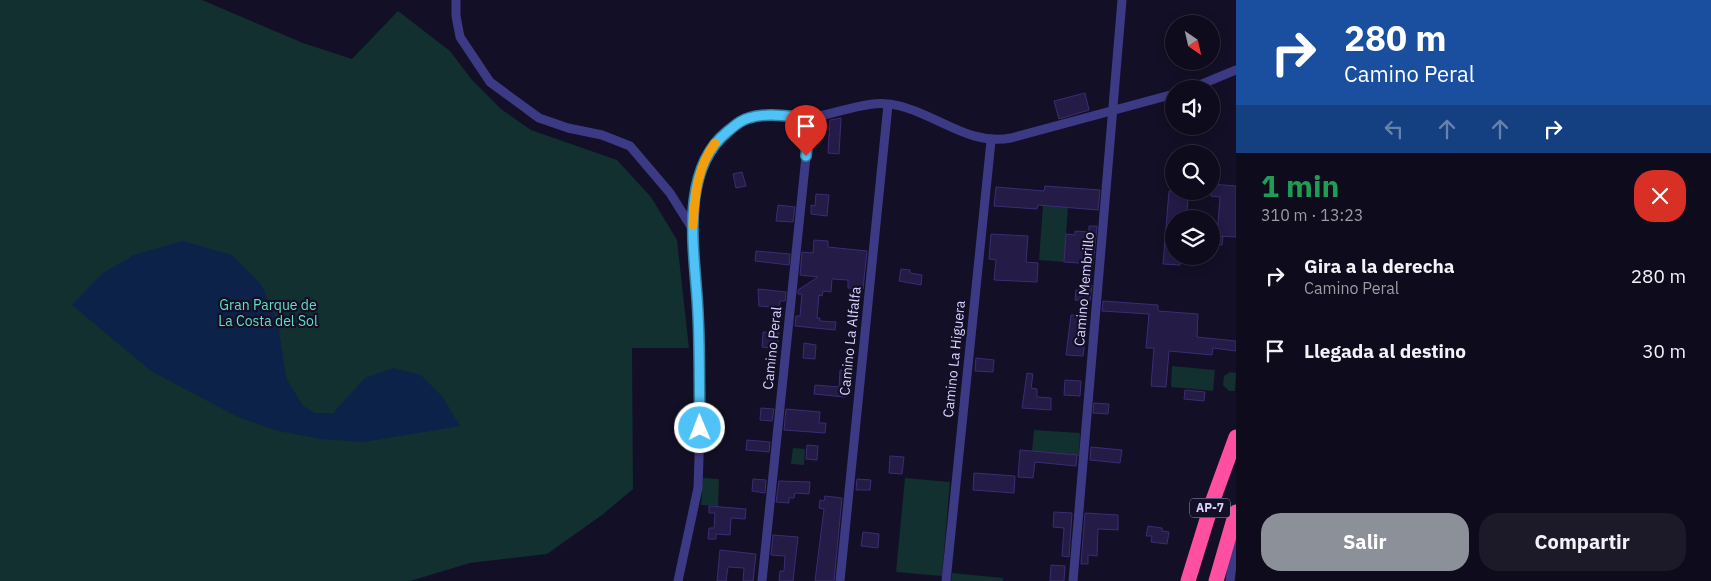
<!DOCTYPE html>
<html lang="es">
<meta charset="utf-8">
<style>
:root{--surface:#0e0b1c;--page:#1c1929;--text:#f1f3f6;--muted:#9b9ba3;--line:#2e2b3b;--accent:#8c9099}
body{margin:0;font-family:"IBM Plex Sans",sans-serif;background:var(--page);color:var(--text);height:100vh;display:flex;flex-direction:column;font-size:19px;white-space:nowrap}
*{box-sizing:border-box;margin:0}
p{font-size:16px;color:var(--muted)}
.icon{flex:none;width:28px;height:28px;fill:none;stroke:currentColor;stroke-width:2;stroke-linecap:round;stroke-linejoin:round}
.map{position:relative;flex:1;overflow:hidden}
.details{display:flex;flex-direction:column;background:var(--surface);width:475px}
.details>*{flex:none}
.guide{background:#1a4fa0;color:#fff;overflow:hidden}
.needle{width:32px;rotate:146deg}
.controls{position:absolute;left:1165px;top:15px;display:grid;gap:10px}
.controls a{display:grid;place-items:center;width:55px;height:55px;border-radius:50%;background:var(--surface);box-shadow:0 2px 12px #0003,0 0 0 1px var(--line);font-size:25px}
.pin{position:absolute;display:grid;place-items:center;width:42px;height:42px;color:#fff;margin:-51px -21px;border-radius:50% 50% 50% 0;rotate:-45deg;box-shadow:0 0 5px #0007}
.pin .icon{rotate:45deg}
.me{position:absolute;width:55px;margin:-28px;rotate:359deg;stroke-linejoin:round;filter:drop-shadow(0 0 4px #0008)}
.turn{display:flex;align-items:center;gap:18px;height:105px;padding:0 25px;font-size:22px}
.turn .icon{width:65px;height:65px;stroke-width:2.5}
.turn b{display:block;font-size:35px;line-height:42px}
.lanes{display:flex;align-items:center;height:48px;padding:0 25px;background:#0003;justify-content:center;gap:25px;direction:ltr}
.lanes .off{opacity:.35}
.round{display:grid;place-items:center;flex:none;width:52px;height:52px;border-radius:20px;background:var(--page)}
.overview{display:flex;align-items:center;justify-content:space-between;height:85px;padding:0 25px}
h1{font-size:30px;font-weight:800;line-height:38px;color:#1e9e55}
.action{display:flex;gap:10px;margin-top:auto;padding:10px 25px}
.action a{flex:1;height:58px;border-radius:20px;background:var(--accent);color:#fff;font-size:20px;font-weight:800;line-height:58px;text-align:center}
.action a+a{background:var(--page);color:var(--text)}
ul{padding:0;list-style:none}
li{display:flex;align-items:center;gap:15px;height:75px;padding:0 25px}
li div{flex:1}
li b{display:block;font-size:19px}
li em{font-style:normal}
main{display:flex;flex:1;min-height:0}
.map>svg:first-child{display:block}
.green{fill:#12302f}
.water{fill:#0c2248}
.building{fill:#241b47;stroke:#3b2d73}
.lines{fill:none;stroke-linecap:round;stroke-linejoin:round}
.street{stroke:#3d3a85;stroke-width:9}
.highway{stroke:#ff4fa3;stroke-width:15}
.route-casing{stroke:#337fa1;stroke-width:12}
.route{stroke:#4fc3f7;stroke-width:9}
.slow{stroke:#f59e0b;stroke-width:9}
.labels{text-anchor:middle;stroke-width:4.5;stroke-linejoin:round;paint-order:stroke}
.shield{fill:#130f26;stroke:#9e99be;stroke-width:1}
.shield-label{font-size:12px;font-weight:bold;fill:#d9d4ff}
.street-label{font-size:14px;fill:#d9d4ff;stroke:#130f26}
.park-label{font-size:14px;fill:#5fe0c0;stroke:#130f26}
</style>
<main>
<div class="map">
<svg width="1236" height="581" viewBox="0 0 1236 581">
<rect width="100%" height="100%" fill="#130f26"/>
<g class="green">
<path d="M0,0h202l101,43 49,16 46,-48 52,40 22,29 29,29 30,21 86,30 34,37 26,43 12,108h-57l1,141 -31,26 -55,39 -77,9 -60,18h-410z"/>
<path d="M1043,205l25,2 -4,55 -25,-2z"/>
<path d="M1172,366l43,4 -2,21 -42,-4z"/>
<path d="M1230,372l6,1 -1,18h-6l-6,-6 1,-9z"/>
<path d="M1034,430l46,3 -1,23 -47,-5z"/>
<path d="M793,448l12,1 -1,16 -13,-1z"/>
<path d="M703,478l16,1 -1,27 -17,-1z"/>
<path d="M905,478l45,4 -8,94 -46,-4z"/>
<path d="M952,573l51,5v3h-52z"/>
</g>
<path class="water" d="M182,241l50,14 29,29 17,39 8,55 17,28 12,7h18l32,-35 28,-10 28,7 21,21 18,30 -96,16 -43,-3 -43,-8 -40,-14 -87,-46 -79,-66 31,-32 31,-18z"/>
<g class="building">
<path d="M1085,93l4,17 -30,9 -5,-18z"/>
<path d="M841,118l-2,36 -11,-1 2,-33z"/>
<path d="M742,172l4,14 -10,2 -3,-14z"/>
<path d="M1211,184l25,2v51l-19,-1 3,-39 -9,-1z"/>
<path d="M1045,186l55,4 -2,20 -60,-5 -1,4 -43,-3 2,-19 48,4z"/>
<path d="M1169,191h20l-3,28h-12v37h7l-1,9 -17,-1z"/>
<path d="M816,194l13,1 -2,21 -16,-2v-9l4,1z"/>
<path d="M778,205l17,2 -2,15 -17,-1z"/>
<path d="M1089,226h8l-4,38 -29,-2 2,-28 9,1v-4l14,1z"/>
<path d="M991,234l37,2 -2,26 12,1 -1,19 -43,-2 2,-20 -7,-1z"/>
<path d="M1211,235l12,2 -1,8 -11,-1z"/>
<path d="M814,240l14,1v6l39,4 -4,38 -15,-1v-8l-16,-1 -1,13 -8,-1 -1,5 -3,-1 -2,23h3v3l16,1 -1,8 -40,-4 1,-10h4l2,-22h-4v-4l20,-13 -18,-2 2,-23 11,1z"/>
<path d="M756,251l34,3 -1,11 -34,-4z"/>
<path d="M901,269l9,1v3l12,2 -1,10 -22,-4z"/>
<path d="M1082,284l10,1 -2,16 -15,-1 1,-10 6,1z"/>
<path d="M758,289l28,3 -1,9h-5l-1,7 -20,-2z"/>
<path d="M1103,301l55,4v6l40,3 -1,23 39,4v10l-23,-3 -1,7 -43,-4 -3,36 -15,-1 3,-38h-8l3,-34 -47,-3z"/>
<path d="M1071,315l17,1 -5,40 -17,-1z"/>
<path d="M763,332l16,1 -2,16 -15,-2z"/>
<path d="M804,343l12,2 -1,14 -12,-1z"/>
<path d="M976,358l18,2 -1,12 -18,-1z"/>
<path d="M840,370l13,2 -2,18h-5l-1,7 -31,-3 1,-9 24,2z"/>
<path d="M1027,373l6,1 -2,14 6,1v8l14,1v12l-29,-2z"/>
<path d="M1065,380l16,1 -1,15 -16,-1z"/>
<path d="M1185,390l20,2 -1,9 -20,-2z"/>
<path d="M1094,403l15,1 -1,10 -15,-1z"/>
<path d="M761,408l13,1 -2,12 -12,-1z"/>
<path d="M786,409l34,3 -1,11h7l-1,10 -41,-3z"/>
<path d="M747,440l23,2 -1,10 -23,-2z"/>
<path d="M807,445l11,1 -1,14 -11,-1z"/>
<path d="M1091,447l31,3 -2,13 -30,-3z"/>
<path d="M1020,450l57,5 -1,11 -41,-4 -2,16 -15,-1z"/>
<path d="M890,456l14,1 -2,17 -13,-1z"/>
<path d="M974,473l41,3 -1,17 -41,-3z"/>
<path d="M753,479l13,1 -1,13 -13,-2z"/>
<path d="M857,479l14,1 -1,10h-14z"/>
<path d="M779,481l31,1 -1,12 -14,-1 -1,5h-5v5l-13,-1z"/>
<path d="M825,496l17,2 -8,83h-19l9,-72 -5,-1 1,-8 4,1z"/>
<path d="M709,506l37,3 -1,10 -14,-1 -1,17 -14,-1v5h-8l1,-11h5l1,-15h-6z"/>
<path d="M1054,512l18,1 -3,44 -7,-1 2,-28 -11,-1z"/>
<path d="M1085,513l33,2v15l-20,-1 -1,27 -9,-1v9h-7z"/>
<path d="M1148,526l14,2v3l7,1 -2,12 -16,-2 1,-6h-6z"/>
<path d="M863,532l16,2 -1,14 -17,-2z"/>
<path d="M773,535l25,2 -5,44h-14l1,-10h4l1,-15 -14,-1z"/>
<path d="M720,550l36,4 -3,27h-10l1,-13 -16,-1 -2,14h-9z"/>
<path d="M1051,565l14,1 -1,15h-14z"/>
</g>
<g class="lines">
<g class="street">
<path d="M456,0v16l4,21 30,45 49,36 29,10 34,7 28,11 40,47 22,35 6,86 2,114 -2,60 -20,93"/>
<path d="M1190,89l46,-19"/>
<path d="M692,228c4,-36 6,-72 36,-97 6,-5 14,-12 22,-14 21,-5 44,3 65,0 28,-5 56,-19 85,-11 39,10 70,40 111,32l163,-44"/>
<path d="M762,581l48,-463"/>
<path d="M840,581l48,-476"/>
<path d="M946,581l45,-440"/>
<path d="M1073,581l49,-581"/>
<path d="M1230,581l6,-48"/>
</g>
<g class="highway">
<path d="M1188,581l25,-81 23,-63"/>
<path d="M1216,581l20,-69"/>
</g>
</g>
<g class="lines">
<g class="route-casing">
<path id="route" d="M700,428c-1,-38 0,-76 -2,-114 -2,-56 -21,-141 29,-182 6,-5 13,-12 22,-14 18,-6 42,-1 61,0l-4,38"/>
</g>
<use href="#route" class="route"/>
<path class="slow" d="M693,225c2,-29 4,-58 22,-82"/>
</g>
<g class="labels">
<rect class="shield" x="1190" y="498.5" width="40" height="19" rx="4"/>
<g class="shield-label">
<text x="1210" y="512">AP-7</text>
</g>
<g class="street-label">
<text transform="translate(1084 289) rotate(-85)" y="5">Camino Membrillo</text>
<text transform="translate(850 341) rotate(-84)" y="5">Camino La Alfalfa</text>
<text transform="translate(772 348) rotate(-84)" y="5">Camino Peral</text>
<text transform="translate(954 359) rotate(-84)" y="5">Camino La Higuera</text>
</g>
<g class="park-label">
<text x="268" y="310">Gran Parque de<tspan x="268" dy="16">La Costa del Sol</tspan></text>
</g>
</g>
</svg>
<div class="controls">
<a><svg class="needle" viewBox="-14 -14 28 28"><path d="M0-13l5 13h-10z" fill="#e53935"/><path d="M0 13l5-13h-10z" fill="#9b9ba3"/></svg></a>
<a><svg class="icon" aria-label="sound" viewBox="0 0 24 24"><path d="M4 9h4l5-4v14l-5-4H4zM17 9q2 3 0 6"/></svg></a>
<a><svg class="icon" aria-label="search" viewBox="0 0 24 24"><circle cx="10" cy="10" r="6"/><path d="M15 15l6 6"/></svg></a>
<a><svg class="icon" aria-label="layers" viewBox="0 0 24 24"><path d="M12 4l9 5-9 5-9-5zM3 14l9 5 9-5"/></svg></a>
</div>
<div class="pin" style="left:806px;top:156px;background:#d93025"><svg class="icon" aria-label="arrive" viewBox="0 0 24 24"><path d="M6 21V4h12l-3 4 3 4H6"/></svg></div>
<svg class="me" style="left:700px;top:428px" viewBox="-20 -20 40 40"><circle r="17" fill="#4fc3f7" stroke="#fff" stroke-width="3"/><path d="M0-11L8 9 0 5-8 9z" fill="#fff"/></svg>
</div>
<section class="details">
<div class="guide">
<div class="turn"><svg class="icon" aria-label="right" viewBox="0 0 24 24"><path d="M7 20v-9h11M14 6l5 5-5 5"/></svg><div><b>280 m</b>Camino Peral</div></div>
<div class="lanes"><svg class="icon off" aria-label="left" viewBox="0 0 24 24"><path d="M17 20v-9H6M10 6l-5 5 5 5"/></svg><svg class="icon off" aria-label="ahead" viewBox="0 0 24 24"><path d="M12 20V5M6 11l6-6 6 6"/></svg><svg class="icon off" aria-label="ahead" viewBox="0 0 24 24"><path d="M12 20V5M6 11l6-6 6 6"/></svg><svg class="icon" aria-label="right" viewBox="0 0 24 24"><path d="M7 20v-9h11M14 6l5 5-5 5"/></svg></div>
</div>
<div class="overview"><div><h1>1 min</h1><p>310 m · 13:23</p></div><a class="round" style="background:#d93025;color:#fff"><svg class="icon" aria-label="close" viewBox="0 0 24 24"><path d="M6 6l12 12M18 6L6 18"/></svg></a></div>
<ul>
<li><svg class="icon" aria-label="right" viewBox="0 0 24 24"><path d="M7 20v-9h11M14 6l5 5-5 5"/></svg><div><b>Gira a la derecha</b><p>Camino Peral</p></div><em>280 m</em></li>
<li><svg class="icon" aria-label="arrive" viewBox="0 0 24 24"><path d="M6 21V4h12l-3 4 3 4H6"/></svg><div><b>Llegada al destino</b></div><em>30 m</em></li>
</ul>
<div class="action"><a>Salir</a><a>Compartir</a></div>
</section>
</main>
